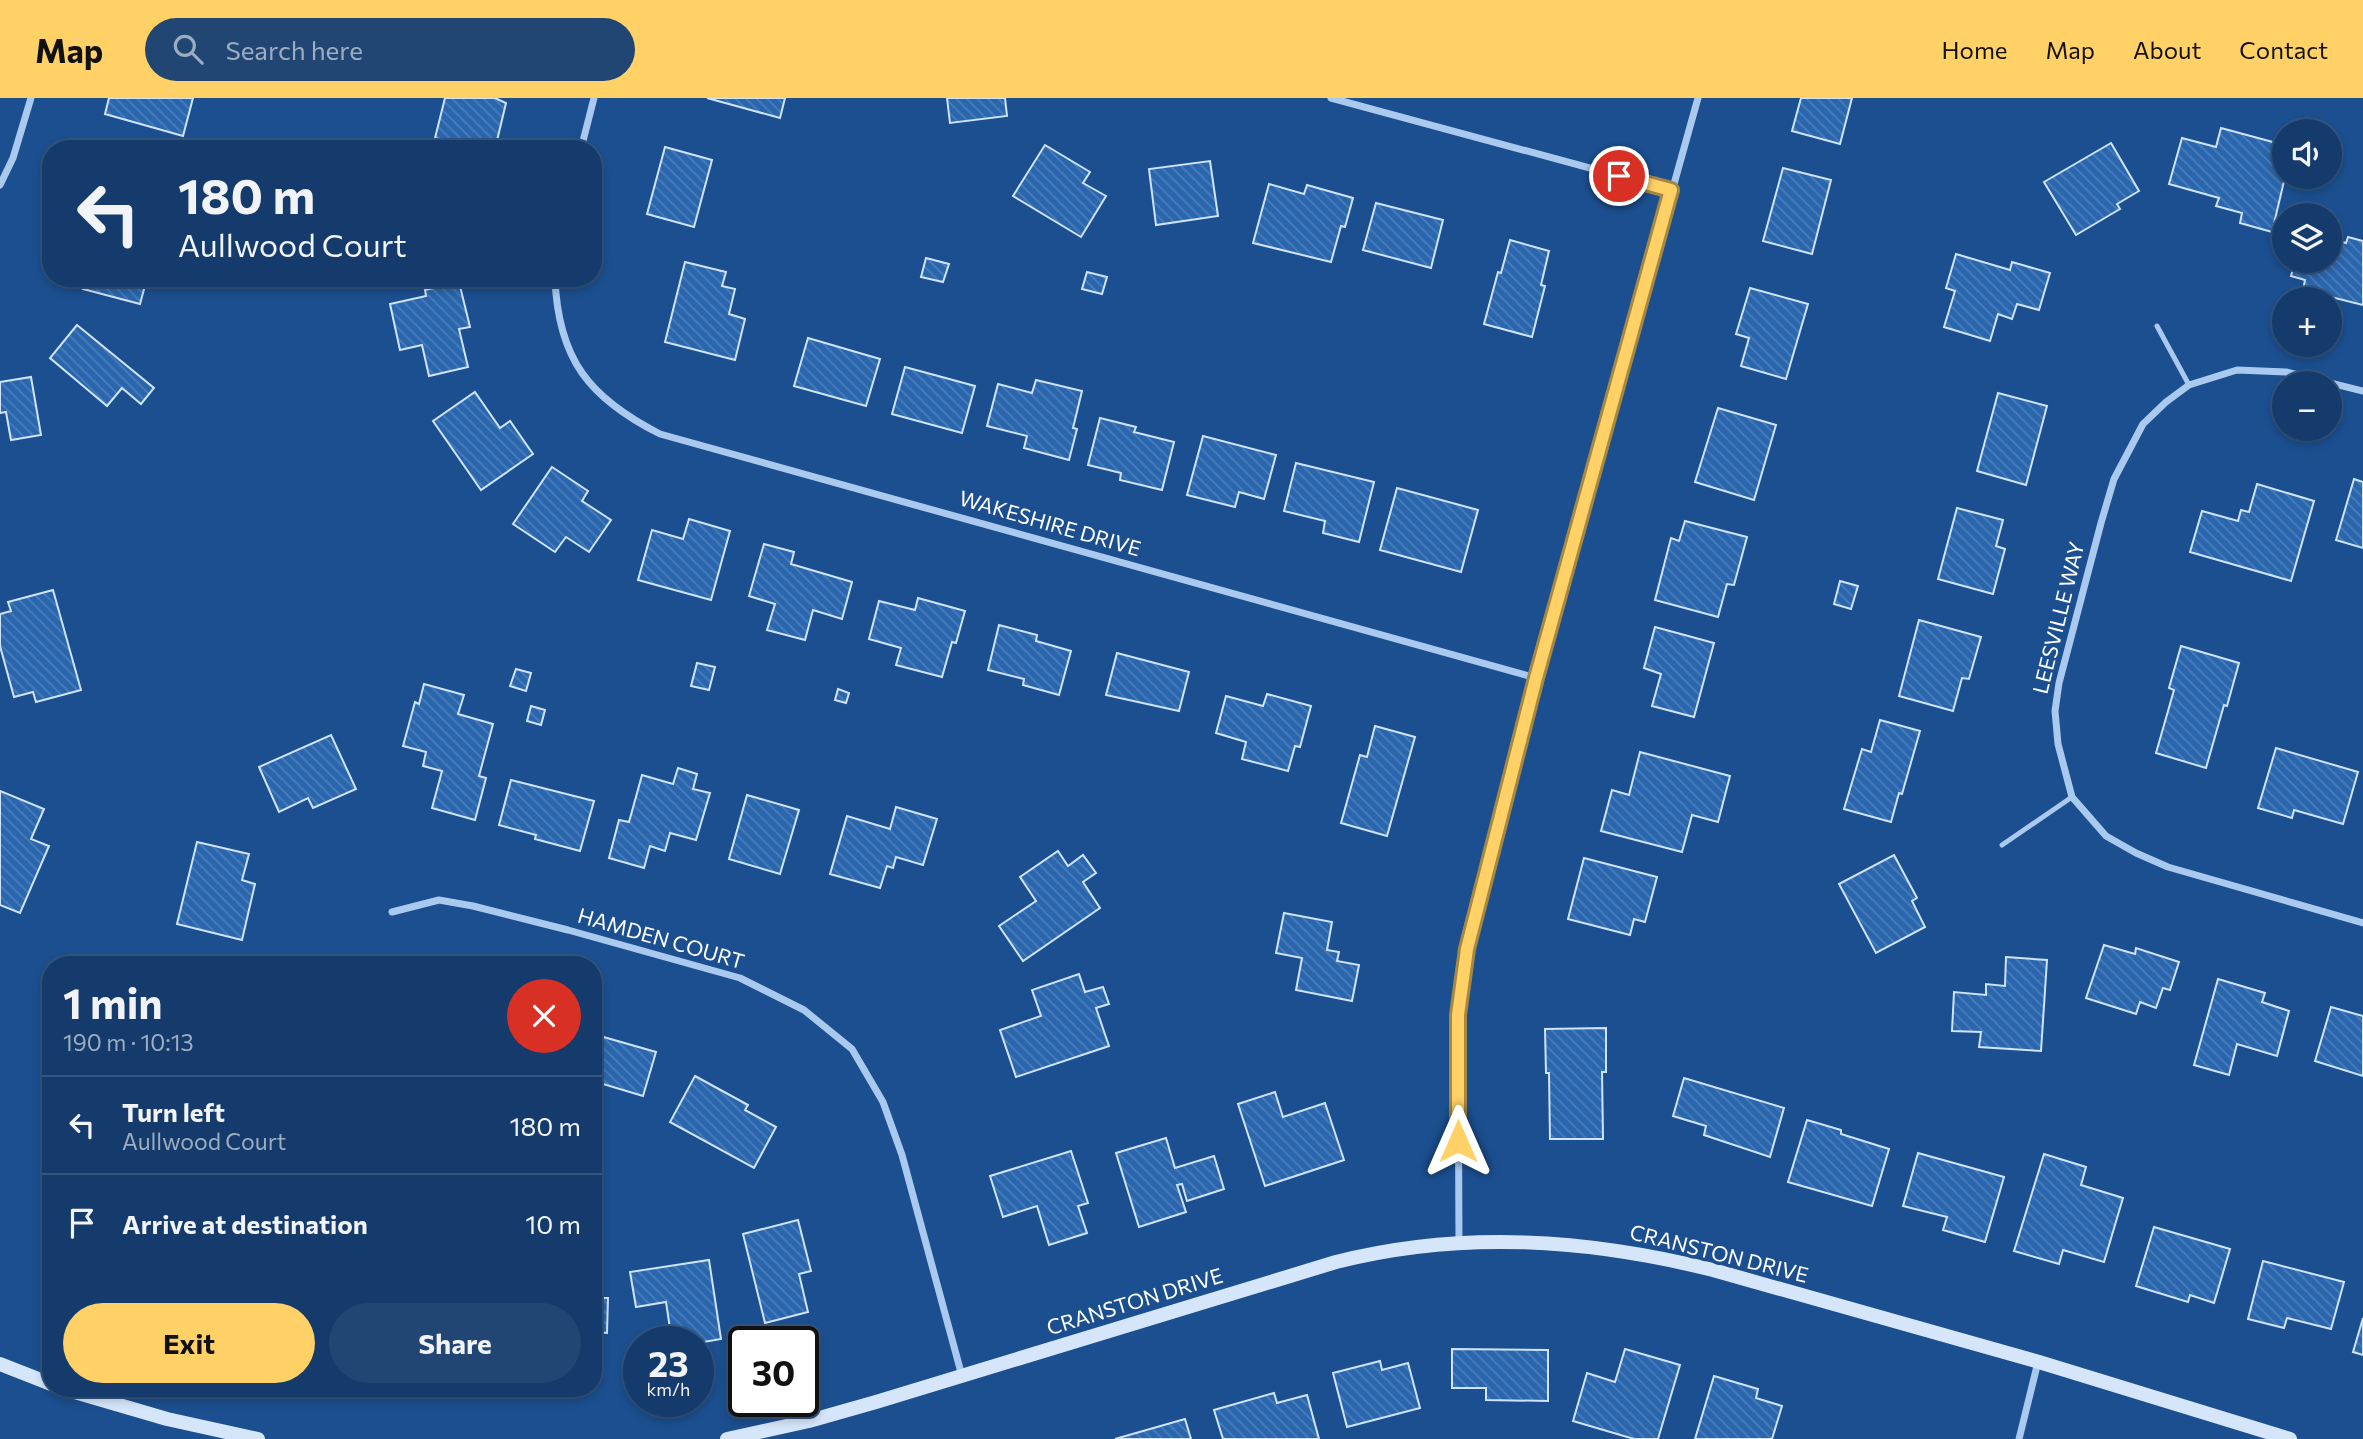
<!DOCTYPE html>
<meta charset="utf-8">
<style>
:root{--surface:#143b6b;--page:#214673;--text:#f1f3f6;--muted:#9dadc1;--line:#33557e;--accent:#ffd166}
body{margin:0;font-family:Commissioner,sans-serif;background:var(--page);color:var(--text);height:100vh;display:flex;flex-direction:column;font-size:26px;white-space:nowrap}
*{box-sizing:border-box;margin:0}
p{font-size:23px;color:var(--muted)}
.icon{flex:none;width:38px;height:38px;fill:none;stroke:currentColor;stroke-width:2;stroke-linecap:round;stroke-linejoin:round}
.map{position:relative;flex:1;overflow:hidden}
.side{position:absolute;left:42px;top:858px;width:560px;height:441px;display:flex;flex-direction:column;background:var(--surface);border-radius:28px;box-shadow:0 4px 10px #0003,0 0 0 2px var(--line)}
.side>*{flex:none}
.guide{position:absolute;left:42px;top:42px;width:560px;height:147px;border-radius:28px;box-shadow:0 4px 10px #0003,0 0 0 2px var(--line);background:#143b6b;color:var(--text);overflow:hidden}
.tools{position:absolute;left:2272px;top:21px;display:grid;gap:14px}
.tools a{display:grid;place-items:center;width:70px;height:70px;border-radius:50%;background:var(--surface);box-shadow:0 4px 10px #0003,0 0 0 2px var(--line);font-size:35px}
.speed{position:absolute;left:623px;top:1228px;display:flex;gap:14px;font-size:35px;font-weight:700;text-align:center}
.speed>*{display:grid;place-content:center;width:91px;height:91px;border-radius:50%;background:var(--surface);box-shadow:0 4px 10px #0003,0 0 0 2px var(--line);line-height:1}
.speed small{font-size:18px;font-weight:400}
.speed .limit{border:4px solid #111;border-radius:10px;background:#fff;color:#111}
.pin{position:absolute;display:grid;place-items:center;width:60px;height:60px;color:#fff;margin:-30px;border:4px solid #fff;border-radius:50%;box-shadow:0 2px 7px #0007}
.me{position:absolute;width:77px;margin:-38px;rotate:0deg;stroke-linejoin:round;filter:drop-shadow(0 0 5px #0008)}
.turn{display:flex;align-items:center;gap:24px;height:147px;padding:0 21px;font-size:32px}
.turn .icon{width:91px;height:91px;stroke-width:2.5}
.turn b{display:block;font-size:49px;line-height:60px}
.round{display:grid;place-items:center;flex:none;width:74px;height:74px;border-radius:37px;background:var(--page)}
.head{display:flex;align-items:center;justify-content:space-between;height:119px;padding:0 21px}
h1{font-size:42px;font-weight:700;line-height:52px}
.cta{display:flex;gap:14px;margin-top:auto;padding:14px 21px}
.cta a{flex:1;height:80px;border-radius:42px;background:var(--accent);color:#111;font-size:28px;font-weight:700;line-height:80px;text-align:center}
.cta a+a{background:var(--page);color:var(--text)}
ul{padding:0;list-style:none}
li{display:flex;align-items:center;gap:21px;height:98px;padding:0 21px;border-top:2px solid var(--line)}
li div{flex:1}
li b{display:block;font-size:26px}
li em{font-style:normal}
header{display:flex;align-items:center;gap:42px;box-sizing:border-box;height:98px;padding:0 35px;background:var(--accent);color:#111}
header strong{font-size:33px}
nav{display:flex;gap:38px;margin-inline-start:auto;font-size:24px}
.search{width:490px;height:63px;background:var(--page);display:flex;align-items:center;gap:18px;box-sizing:border-box;padding:0 24px;border-radius:38px;color:var(--muted);font-size:26px}
.map>svg:first-child{display:block}
.building{fill:url(#building-back-hatch);stroke:#cfe3fa;stroke-width:2}
.lines{fill:none;stroke-linecap:round;stroke-linejoin:round}
.lane{stroke:#a9c9ee;stroke-width:5}
.street{stroke:#a9c9ee;stroke-width:7}
.secondary{stroke:#d6e6fa;stroke-width:14}
.route-casing{stroke:#a68842;stroke-width:18}
.route{stroke:#ffd166;stroke-width:12}
.labels{text-anchor:middle;stroke-width:7;stroke-linejoin:round;paint-order:stroke}
.street-label{font-size:21px;fill:#fff;stroke:#1b4f8f}
</style>
<header>
<strong>Map</strong>
<div class="search"><svg class="icon" aria-label="search" viewBox="0 0 24 24"><circle cx="10" cy="10" r="6"/><path d="M15 15l6 6"/></svg>Search here</div>
<nav><a>Home</a><a>Map</a><a>About</a><a>Contact</a></nav>
</header>
<div class="map">
<svg width="2363" height="1341" viewBox="0 0 2363 1341">
<defs>
<pattern id="building-back-hatch" width="6" height="6" patternUnits="userSpaceOnUse" patternTransform="scale(1.75)"><rect width="6" height="6" fill="#2a66ad"/><path d="M-1 5l2 2M0 0l6 6M5-1l2 2" fill="none" stroke="#4a7db9"/></pattern>
</defs>
<rect width="100%" height="100%" fill="#1b4f8f"/>
<g class="building">
<path d="M109,0h84l-10,38 -78,-22z"/>
<path d="M445,0h50l11,5 -11,46h-17l-43,-11z"/>
<path d="M707,0h78l-5,20z"/>
<path d="M947,0h58l2,18 -57,7z"/>
<path d="M1801,0h51l-12,46 -48,-13z"/>
<path d="M2221,30l63,17 1,32 -13,55 -32,-9 2,-10 -26,-7 3,-8 -50,-14 13,-46 34,9z"/>
<path d="M2111,45l28,48 -22,13 3,5 -44,26 -32,-53z"/>
<path d="M1045,47l45,27 -7,11 23,13 -25,41 -68,-41z"/>
<path d="M665,49l47,13 -18,67 -47,-13z"/>
<path d="M1210,63l8,55 -62,9 -7,-56z"/>
<path d="M1783,70l48,12 -19,74 -49,-13z"/>
<path d="M1269,86l35,10 3,-9 46,13 -8,29 -4,-1 -10,36 -78,-19z"/>
<path d="M1376,105l67,17 -12,48 -68,-18z"/>
<path d="M2348,139l15,4v64l-60,-15 2,-10 -14,-4 4,-15h34v-22l17,4z"/>
<path d="M1510,142l39,11 -8,34 4,1 -13,51 -48,-13 14,-52 3,1z"/>
<path d="M1956,156l54,16 2,-8 38,11 -11,37 -22,-6 -5,15 -14,-5 -8,27 -46,-14 11,-36 -9,-3z"/>
<path d="M926,160l23,6 -6,18 -22,-5z"/>
<path d="M685,164l41,10 -4,14 13,3 -6,25 16,5 -10,41 -70,-18z"/>
<path d="M1087,174l20,5 -5,17 -20,-5z"/>
<path d="M86,180h61l-7,26 -57,-15z"/>
<path d="M459,184l11,45 -11,2 9,38 -39,9 -7,-31 -22,5 -10,-46 36,-8 -1,-6z"/>
<path d="M1750,190l58,16 -22,75 -45,-13 8,-28 -13,-4z"/>
<path d="M77,227l77,63 -13,16 -19,-16 -15,18 -57,-48z"/>
<path d="M808,240l72,21 -14,47 -72,-20z"/>
<path d="M905,269l70,19 -13,47 -70,-19z"/>
<path d="M31,279l10,58 -30,5 -5,-28 -6,1v-31z"/>
<path d="M1036,282l46,11 -9,37 4,1 -8,31 -45,-12 3,-12 -40,-10 11,-42 34,9z"/>
<path d="M475,294l25,36 10,-7 23,33 -52,36 -48,-69z"/>
<path d="M1998,295l49,13 -21,79 -49,-14z"/>
<path d="M1718,310l58,17 -22,75 -59,-18z"/>
<path d="M1100,320l36,9 -2,5 40,10 -12,48 -42,-10 1,-7 -33,-8z"/>
<path d="M1203,338l73,19 -12,44 -25,-7 -4,15 -48,-12z"/>
<path d="M1296,365l78,19 -15,60 -36,-9 2,-12 -41,-10z"/>
<path d="M552,369l36,24 -6,10 29,19 -22,32 -23,-15 -11,15 -42,-28z"/>
<path d="M2354,381l9,3v66l-27,-8z"/>
<path d="M2257,386l57,17 -23,80 -101,-29 12,-41 36,10 3,-11 8,2z"/>
<path d="M1397,390l81,22 -17,62 -81,-22z"/>
<path d="M1957,410l46,12 -7,26 9,3 -12,45 -55,-15z"/>
<path d="M689,421l41,12 -19,69 -73,-20 14,-50 31,9z"/>
<path d="M1685,423l62,16 -13,48 -7,-1 -9,33 -63,-17 16,-62 8,3z"/>
<path d="M764,446l30,8 -3,12 61,18 -10,37 -29,-9 -8,30 -38,-10 8,-26 -26,-8z"/>
<path d="M1840,483l18,5 -7,23 -17,-5z"/>
<path d="M53,492l28,100 -45,12 -3,-10 -19,5 -14,-51v-32l11,-3 -3,-9z"/>
<path d="M918,500l47,13 -9,32 -4,-1 -10,35 -46,-12 5,-17 -32,-9 10,-38 36,9z"/>
<path d="M1919,522l62,17 -12,42 -7,-1 -9,33 -54,-15z"/>
<path d="M999,527l38,10 -1,6 35,10 -12,44 -36,-10 1,-6 -36,-9z"/>
<path d="M1655,529l59,16 -20,74 -42,-11 9,-32 -17,-6z"/>
<path d="M2181,548l58,17 -12,43 -3,-1 -18,63 -50,-15 18,-63 -5,-2z"/>
<path d="M1117,555l72,19 -10,39 -73,-16z"/>
<path d="M697,565l18,4 -6,23 -18,-4z"/>
<path d="M516,571l15,4 -5,18 -16,-5z"/>
<path d="M424,586l40,11 -6,19 35,10 -14,52 7,2 -11,42 -43,-12 10,-37 -19,-5 3,-14 -23,-6 12,-44 4,2z"/>
<path d="M838,591l11,4 -3,10 -11,-3z"/>
<path d="M1267,596l44,12 -11,41 -5,-1 -7,25 -46,-12 4,-17 -30,-9 10,-37 37,10z"/>
<path d="M531,608l14,4 -4,15 -14,-4z"/>
<path d="M1880,622l40,11 -18,63 -3,-1 -8,29 -47,-13 18,-60 9,3z"/>
<path d="M1375,628l40,11 -28,99 -46,-13 19,-68 7,2z"/>
<path d="M331,637l25,54 -43,19 -5,-10 -29,14 -20,-45z"/>
<path d="M2276,650l82,24 -15,52 -49,-14 -2,8 -34,-10z"/>
<path d="M1640,654l90,24 -12,46 -26,-7 -10,37 -81,-21 11,-41 17,5z"/>
<path d="M678,670l19,6 -4,15 17,4 -14,47 -26,-7 -5,18 -15,-5 -6,22 -35,-10 10,-38 10,2 13,-47 31,9z"/>
<path d="M511,682l83,21 -14,50 -45,-12 1,-4 -37,-10z"/>
<path d="M0,693l44,18 -13,30 18,7 -29,67 -20,-8z"/>
<path d="M747,697l52,15 -19,64 -51,-15z"/>
<path d="M896,709l41,12 -14,46 -27,-8 -3,11 -6,-2 -7,22 -50,-14 17,-58 43,13z"/>
<path d="M197,744l52,12 -7,26 13,4 -13,56 -65,-16z"/>
<path d="M1058,753l10,15 15,-11 13,18 -13,9 17,26 -77,53 -24,-35 37,-25 -16,-24z"/>
<path d="M1894,757l23,43 -5,3 13,26 -49,26 -37,-69z"/>
<path d="M1584,760l73,19 -12,45 -11,-3 -4,16 -62,-16z"/>
<path d="M1284,815l48,9 -5,28 12,2 -2,9 22,4 -7,36 -56,-11 6,-32 -26,-5z"/>
<path d="M2104,847l31,9 1,-6 43,14 -9,28 -7,-2 -7,20 -16,-6 -4,12 -50,-16z"/>
<path d="M2006,859l41,3 -6,91 -62,-4 2,-15 -29,-1 2,-39 32,3v-11l19,2z"/>
<path d="M1079,876l6,18 18,-5 6,17 -13,4 13,38 -93,31 -16,-47 41,-14 -9,-26z"/>
<path d="M2218,881l47,14 -3,9 27,9 -12,45 -40,-12 -8,31 -35,-10z"/>
<path d="M2331,909l32,9v60l-48,-15z"/>
<path d="M1606,930v44h-4l1,67h-53l-1,-66h-3l-1,-44z"/>
<path d="M593,936l63,18 -13,44 -50,-15z"/>
<path d="M695,978l53,29 -3,5 31,17 -22,41 -84,-46z"/>
<path d="M1684,980l100,30 -14,49 -66,-22 2,-9 -33,-10z"/>
<path d="M1275,994l8,25 42,-14 19,57 -79,26 -27,-82z"/>
<path d="M1807,1022l34,10v4l48,15 -17,57 -84,-24z"/>
<path d="M1166,1040l9,30 39,-12 10,33 -37,12 -5,-17 -5,1 9,27 -47,15 -23,-74z"/>
<path d="M1071,1053l17,52 -10,3 9,27 -38,12 -12,-39 -34,11 -13,-41z"/>
<path d="M1918,1055l86,24 -19,65 -42,-12 4,-13 -44,-11z"/>
<path d="M2044,1056l42,13 -5,18 42,13 -19,64 -41,-12 -4,14 -45,-13z"/>
<path d="M798,1122l13,51 -12,3 9,38 -43,11 -22,-89z"/>
<path d="M2154,1129l76,22 -16,54 -24,-8 -2,7 -52,-16z"/>
<path d="M709,1162l12,79 -23,4 -26,-1 -6,-40 -30,5 -6,-35z"/>
<path d="M2263,1163l81,21 -13,47 -44,-11 -3,10 -36,-9z"/>
<path d="M593,1200h15l-1,35 -14,-1z"/>
<path d="M2363,1220v37l-10,-3z"/>
<path d="M1452,1251l96,1v51l-62,-1v-12h-34z"/>
<path d="M1625,1251l55,16 -22,74h-24l-61,-18 14,-48 28,9z"/>
<path d="M1380,1263l2,9 26,-7 12,45 -73,19 -14,-54z"/>
<path d="M1714,1278l44,13 -2,9 26,8 -10,33h-77z"/>
<path d="M1274,1295l3,10 30,-8 12,44h-96l-9,-29z"/>
<path d="M1185,1321l6,20h-76z"/>
</g>
<g class="lines">
<g class="lane">
<path d="M2157,228l32,59"/>
<path d="M2002,747l70,-48"/>
</g>
<g class="street">
<path d="M1331,0l340,92"/>
<path d="M581,51l13,-51"/>
<path d="M0,87l13,-27 18,-60"/>
<path d="M555,180c3,81 34,120 105,156l876,244"/>
<path d="M2363,293l-77,-19 -49,-2 -48,15 -23,17 -23,22 -29,55 -13,44 -42,160 -4,28 3,33 14,53 34,39 30,17 32,14 195,56"/>
<path d="M392,814l47,-12 34,6 95,24 172,48 64,32 48,39 31,53 19,53 60,221"/>
<path d="M1459,1144l-1,-227 9,-66 69,-271 162,-580"/>
<path d="M2019,1341l19,-77"/>
</g>
<g class="secondary">
<path d="M0,1266l51,20"/>
<path d="M61,1290l106,31 91,20"/>
<path d="M727,1341l82,-18 67,-19 460,-140c126,-32 252,-23 377,8l326,92 251,77"/>
</g>
</g>
<g class="lines">
<g class="route-casing">
<path id="route" d="M1458,1043v-126l9,-66 69,-271 135,-488 -52,-14"/>
</g>
<use href="#route" class="route"/>
</g>
<g class="labels">
<g class="street-label">
<text transform="translate(1050 426) rotate(16)" y="7">WAKESHIRE DRIVE</text>
<text transform="translate(2059 520) rotate(-76)" y="7">LEESVILLE WAY</text>
<text transform="translate(661 841) rotate(16)" y="7">HAMDEN COURT</text>
<text transform="translate(1719 1156) rotate(14)" y="7">CRANSTON DRIVE</text>
<text transform="translate(1135 1204) rotate(-17)" y="7">CRANSTON DRIVE</text>
</g>
</g>
</svg>
<div class="tools">
<a><svg class="icon" aria-label="sound" viewBox="0 0 24 24"><path d="M4 9h4l5-4v14l-5-4H4zM17 9q2 3 0 6"/></svg></a>
<a><svg class="icon" aria-label="layers" viewBox="0 0 24 24"><path d="M12 4l9 5-9 5-9-5zM3 14l9 5 9-5"/></svg></a>
<a>+</a>
<a>−</a>
</div>
<div class="speed"><div>23<small>km/h</small></div><div class="limit">30</div></div>
<div class="pin" style="left:1619px;top:78px;background:#d93025"><svg class="icon" aria-label="arrive" viewBox="0 0 24 24"><path d="M6 21V4h12l-3 4 3 4H6"/></svg></div>
<svg class="me" style="left:1458px;top:1043px" viewBox="-20 -20 40 40"><path d="M0-17L14 15 0 8-14 15z" fill="#ffd166" stroke="#fff" stroke-width="4"/></svg>
<div class="guide">
<div class="turn"><svg class="icon" aria-label="left" viewBox="0 0 24 24"><path d="M17 20v-9H6M10 6l-5 5 5 5"/></svg><div><b>180 m</b>Aullwood Court</div></div>
</div>
<section class="side">
<div class="head"><div><h1>1 min</h1><p>190 m · 10:13</p></div><a class="round" style="background:#d93025;color:#fff"><svg class="icon" aria-label="close" viewBox="0 0 24 24"><path d="M6 6l12 12M18 6L6 18"/></svg></a></div>
<ul>
<li><svg class="icon" aria-label="left" viewBox="0 0 24 24"><path d="M17 20v-9H6M10 6l-5 5 5 5"/></svg><div><b>Turn left</b><p>Aullwood Court</p></div><em>180 m</em></li>
<li><svg class="icon" aria-label="arrive" viewBox="0 0 24 24"><path d="M6 21V4h12l-3 4 3 4H6"/></svg><div><b>Arrive at destination</b></div><em>10 m</em></li>
</ul>
<div class="cta"><a>Exit</a><a>Share</a></div>
</section>
</div>
